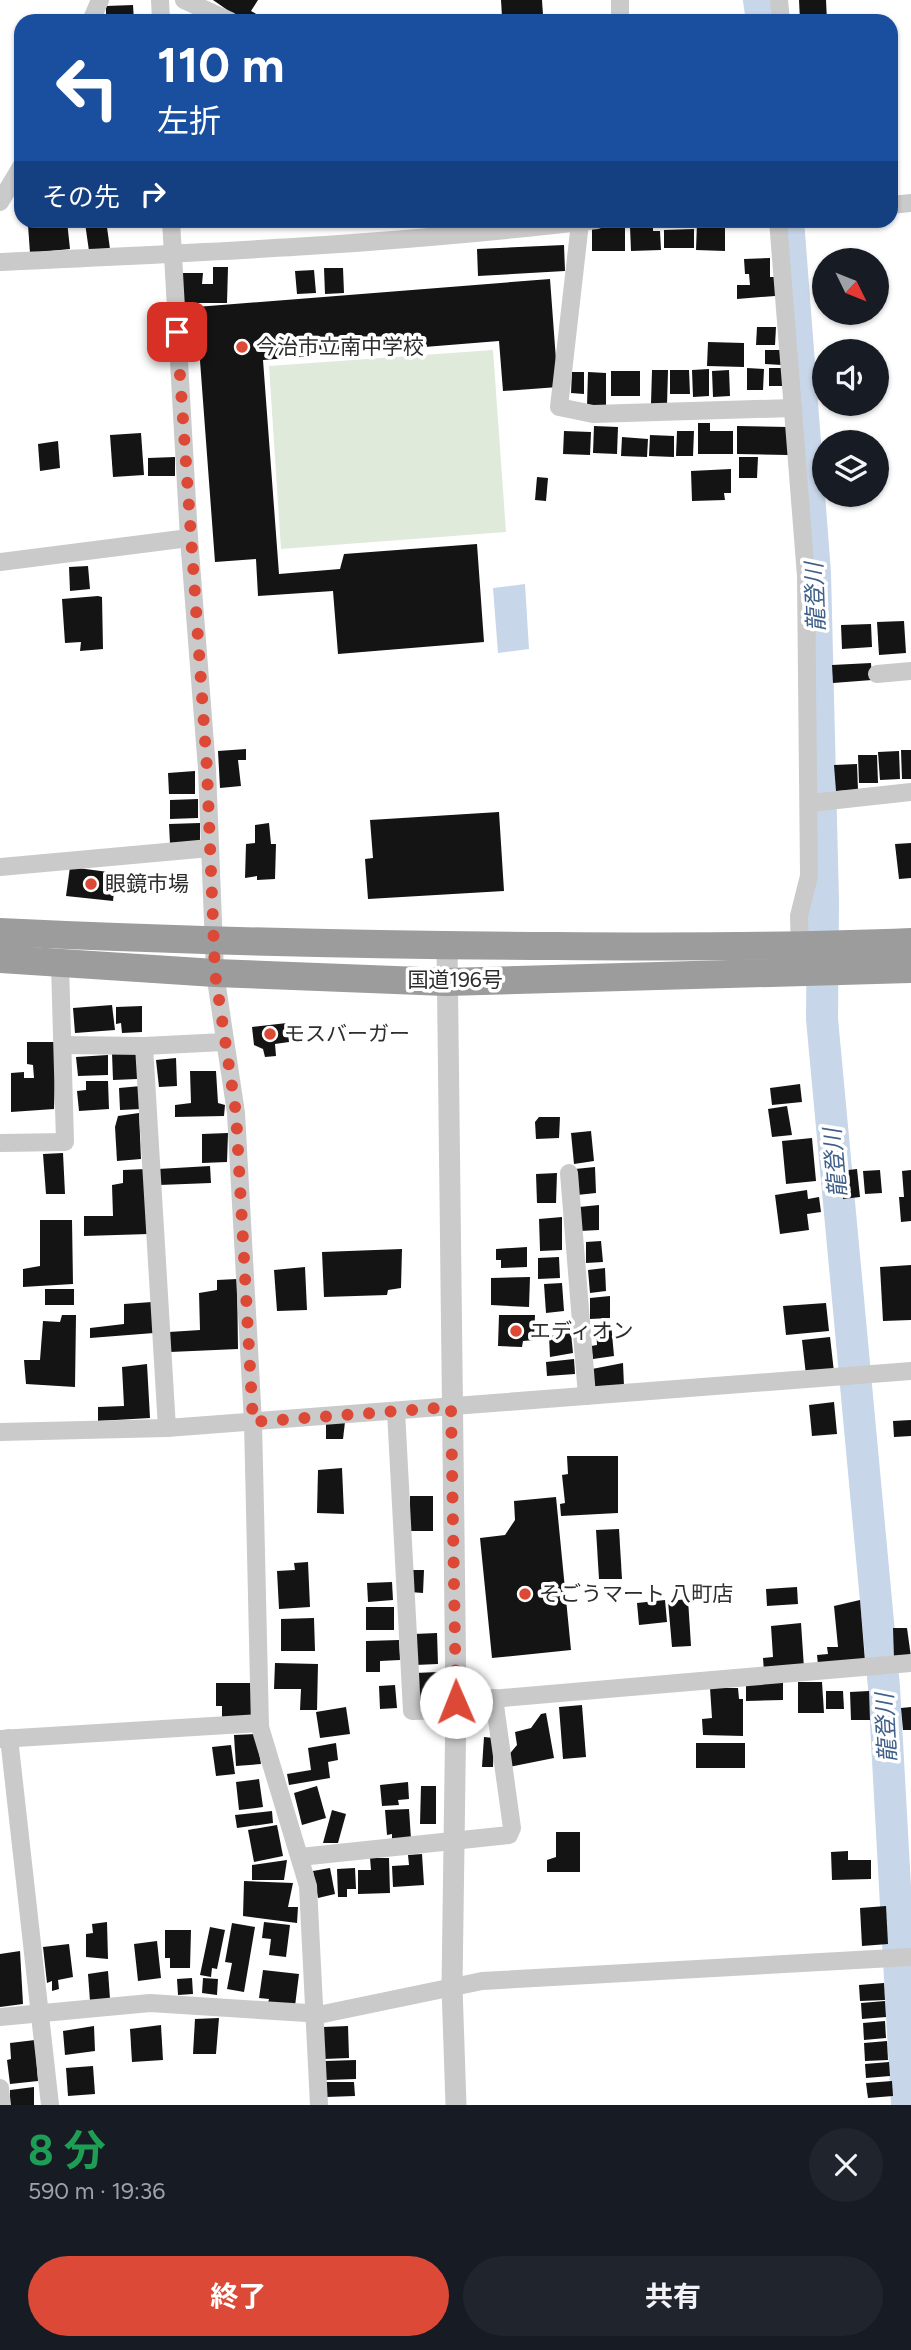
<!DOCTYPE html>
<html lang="ja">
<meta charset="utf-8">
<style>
:root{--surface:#171b24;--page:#20242c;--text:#f1f3f6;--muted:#9ea1a6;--accent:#dc4937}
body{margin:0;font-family:Figtree,"Noto Sans JP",sans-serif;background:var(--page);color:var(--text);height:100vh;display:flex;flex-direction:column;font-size:26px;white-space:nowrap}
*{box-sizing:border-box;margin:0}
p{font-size:23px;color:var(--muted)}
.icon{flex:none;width:38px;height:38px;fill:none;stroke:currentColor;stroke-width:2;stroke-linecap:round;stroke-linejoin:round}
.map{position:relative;height:2105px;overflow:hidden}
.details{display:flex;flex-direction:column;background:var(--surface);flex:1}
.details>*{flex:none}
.banner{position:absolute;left:14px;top:14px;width:884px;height:214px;border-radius:21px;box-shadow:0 2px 5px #0004;background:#1a4fa0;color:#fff;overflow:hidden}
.needle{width:46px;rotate:133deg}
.fabs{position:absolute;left:812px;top:248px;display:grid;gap:14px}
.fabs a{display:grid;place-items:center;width:77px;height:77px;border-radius:50%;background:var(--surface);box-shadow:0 2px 5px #0004;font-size:35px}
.pin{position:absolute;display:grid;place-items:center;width:60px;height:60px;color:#fff;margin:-30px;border-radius:14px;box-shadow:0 4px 10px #0006}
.me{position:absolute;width:77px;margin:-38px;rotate:359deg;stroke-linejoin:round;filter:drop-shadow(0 0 5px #0008)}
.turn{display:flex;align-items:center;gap:24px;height:147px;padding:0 28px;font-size:32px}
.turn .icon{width:91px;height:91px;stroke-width:2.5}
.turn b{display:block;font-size:49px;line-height:60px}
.then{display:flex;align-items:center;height:66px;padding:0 28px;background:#0003;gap:14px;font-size:26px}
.round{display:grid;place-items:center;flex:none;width:74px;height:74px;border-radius:37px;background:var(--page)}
.overview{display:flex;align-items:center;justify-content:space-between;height:119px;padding:0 28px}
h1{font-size:42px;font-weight:700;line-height:52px;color:#1e9e55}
.cta{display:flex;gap:14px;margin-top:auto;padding:14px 28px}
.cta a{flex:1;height:80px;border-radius:42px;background:var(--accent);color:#fff;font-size:28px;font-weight:700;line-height:80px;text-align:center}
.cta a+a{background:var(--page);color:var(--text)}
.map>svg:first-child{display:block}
.green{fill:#e0eadb}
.water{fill:#c8d6e9}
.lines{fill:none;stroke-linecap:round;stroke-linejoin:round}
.river{stroke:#c8d6e9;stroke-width:32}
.building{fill:#141414}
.minor{stroke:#cacaca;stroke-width:18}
.tertiary{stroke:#cacaca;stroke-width:21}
.trunk{stroke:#9c9c9c;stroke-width:28}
.route{stroke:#dc4937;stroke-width:12;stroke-dasharray:0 21.6}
.poi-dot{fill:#dc4937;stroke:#fff;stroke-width:2.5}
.labels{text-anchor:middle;stroke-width:7;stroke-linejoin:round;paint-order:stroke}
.poi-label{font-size:21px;fill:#2d2d2d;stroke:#fff;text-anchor:start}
.street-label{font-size:21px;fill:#2d2d2d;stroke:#fff}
.water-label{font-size:23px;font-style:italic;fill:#40608a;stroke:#fff}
</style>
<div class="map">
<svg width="911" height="2105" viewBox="0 0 911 2105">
<rect width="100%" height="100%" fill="#fff"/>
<path class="green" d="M493,350l13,182 -225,17 -12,-183z"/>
<path class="water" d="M525,584l4,65 -31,4 -5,-65z"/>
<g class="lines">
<g class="river">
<path d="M759,0l3,21"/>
<path d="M788,220l27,353 8,329 -1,117 62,668 23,418"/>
</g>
</g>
<g class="building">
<path d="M213,0h45l-7,11 7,4 -3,6h-17l-2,-5z"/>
<path d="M501,0h41l1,15 -41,2z"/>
<path d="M799,0h27l1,21h-27z"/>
<path d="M133,5l1,16h-28v-15z"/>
<path d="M106,220l4,29 -21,2 -4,-28z"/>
<path d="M67,221l3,28 -40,4 -2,-28z"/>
<path d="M697,223h28v28l-29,-1z"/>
<path d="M653,226v5h7l1,19 -30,1 -1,-24z"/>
<rect x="592" y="228" width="33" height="23"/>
<path d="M694,229v19h-30v-18z"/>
<path d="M564,245l1,26 -87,5 -1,-27z"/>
<path d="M770,258v19h5v19l-38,3v-14h13l-1,-11h-4l-1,-15z"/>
<path d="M213,267h15l-1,36h-49v-30h25l-1,11h11z"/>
<path d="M324,268h19l1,25 -19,1z"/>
<path d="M314,270l2,23 -19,1 -2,-23z"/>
<path d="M550,279l8,108 -55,4 -4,-50 -236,19 16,214 61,-5 4,-15 133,-10 7,98 -146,12 -5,-63 -75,5 -2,-37 -41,3 -19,-255z"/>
<path d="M757,327h19l-1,18h-19z"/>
<path d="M708,342l36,1v24l-37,-1z"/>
<path d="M765,350h17v15l-17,-1z"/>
<path d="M747,368l17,1 -1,21h-16z"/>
<rect x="769" y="368" width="15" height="18"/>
<path d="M709,369v27l-16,1 -1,-27z"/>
<path d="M652,370h16l-1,35 -16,-1z"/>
<path d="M670,370h19l1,24h-20z"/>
<path d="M729,370l1,26 -17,1 -1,-26z"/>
<rect x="611" y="371" width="29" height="25"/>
<path d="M572,372h12v22l-13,-1z"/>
<path d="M588,372l18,1v33h-19z"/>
<path d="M698,423h12v8h23v23h-35z"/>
<path d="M594,426l24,1 -1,27 -24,-1z"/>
<path d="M737,426l51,1v28l-51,-1z"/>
<path d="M564,431l27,1 -1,23 -27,-1z"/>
<path d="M677,431h17l-1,25h-17z"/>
<path d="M141,433l3,42 -31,2 -3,-42z"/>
<path d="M650,435l24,1v21l-25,-1z"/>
<path d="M622,437l26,2 -1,18 -26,-1z"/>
<path d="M58,441l2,27 -20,3 -2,-27z"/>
<path d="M175,457v19h-27v-18z"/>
<path d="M739,457h19l-1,21h-18z"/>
<path d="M731,469v24h-7l1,7 -33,1 -1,-30z"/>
<path d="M537,477l11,1 -2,23 -11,-1z"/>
<path d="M88,566l2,23 -20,2 -1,-24z"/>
<path d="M98,596l4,1 1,52 -23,2 1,-9 -16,1 -3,-44z"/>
<path d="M904,621l2,32 -27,2 -2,-33z"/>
<path d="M871,624l1,23 -30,2 -1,-24z"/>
<path d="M871,663l1,17 -39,3 -1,-18z"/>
<path d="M246,749v11h-8l3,26 -21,2 -2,-37z"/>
<path d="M901,750h10v29h-9z"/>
<path d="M899,751l1,28 -20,1 -2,-28z"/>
<path d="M858,755h19l1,28h-19z"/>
<path d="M857,764l1,26 -22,1 -2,-26z"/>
<path d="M195,771v23h-26l-1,-21z"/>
<path d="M198,799v19l-28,1v-19z"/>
<path d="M499,812l5,79 -136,8 -3,-40 8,-1 -3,-38z"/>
<path d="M200,823v19l-30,2 -1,-20z"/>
<path d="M269,823l2,21h5l-1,35 -18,1v-4l-12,2 1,-34 9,-1v-18z"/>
<path d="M911,843v35l-12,1 -4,-35z"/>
<path d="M70,867l46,6 -3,28 -47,-5z"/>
<path d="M112,1005l3,25 -40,3 -2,-25z"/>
<path d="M142,1006v26l-20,1 -1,-10 -5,1v-17z"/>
<path d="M287,1023l2,19 -14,2 1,12 -11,1 -2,-8 -9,-4 -2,-18z"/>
<path d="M27,1042h29l-2,67 -43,3v-39l13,-1v6h10l-1,-13 -6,-1z"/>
<path d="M137,1052v27l-24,1 -1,-27z"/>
<path d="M108,1055v20l-30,1 -2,-19z"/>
<path d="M176,1058l1,28 -18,1 -3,-27z"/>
<path d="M190,1071h26l2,32 7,2 -1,11 -49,1v-12l16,-2z"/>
<path d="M86,1081h22l1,28 -30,2 -2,-20 9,-1z"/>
<path d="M800,1084l2,18 -30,3 -2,-17z"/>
<path d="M141,1086v23l-21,1 -1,-22z"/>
<path d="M787,1106l5,29 -20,2 -4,-28z"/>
<path d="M139,1113l2,46 -24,2 -2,-34 3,-11z"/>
<path d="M539,1117h21l-1,21 -23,1 -1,-17z"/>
<path d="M591,1131l3,30 -20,3 -3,-31z"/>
<path d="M228,1133l-1,29 -25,1v-29z"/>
<path d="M812,1138l4,43 -30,3 -4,-43z"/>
<path d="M63,1153l2,41h-19l-3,-40z"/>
<path d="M210,1166l1,17 -52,2 -1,-16z"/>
<path d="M595,1167l1,26 -19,2 -2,-26z"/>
<path d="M146,1169l3,65 -65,2v-20h29l-1,-31 11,-2v-13z"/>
<path d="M857,1169l3,28 -17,2 -3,-28z"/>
<path d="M880,1170l2,23 -17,1 -2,-23z"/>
<path d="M911,1170v51l-10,1 -2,-25h5l-2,-26z"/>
<path d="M557,1173l-1,30h-19l-1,-29z"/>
<path d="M807,1190l1,9 11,-2 2,15 -14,2 2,16 -29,4 -5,-39z"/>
<path d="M599,1205v25l-19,1 -1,-24z"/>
<path d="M562,1217v33l-22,1 -1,-32z"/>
<path d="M40,1220h32l1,64 -50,3v-18l17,-3z"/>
<path d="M601,1241l2,21 -17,1v-21z"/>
<path d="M527,1247v20l-26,1v-8h-5v-11z"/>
<path d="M402,1249l-1,39 -13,2 -1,5 -63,2 -2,-45z"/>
<path d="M559,1257l1,21 -22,1v-21z"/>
<path d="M911,1265v55l-28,1 -3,-54z"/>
<path d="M305,1267l2,43 -30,1 -3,-41z"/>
<path d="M605,1268l1,23 -16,2 -2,-23z"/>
<path d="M530,1277l-1,30 -38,-2v-27z"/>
<path d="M237,1279l1,70 -68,3 -1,-20 31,-2 -1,-37 18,-3v-10z"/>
<path d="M562,1283l2,28 -18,2 -2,-29z"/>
<rect x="45" y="1289" width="29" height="16"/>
<path d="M610,1296v22l-20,1v-21z"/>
<path d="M152,1302l2,31 -64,5v-10l34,-4v-20z"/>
<path d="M826,1303l3,28 -43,4 -3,-29z"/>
<path d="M62,1315h14l-1,72 -49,-3 -2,-24h16l3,-39 17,1z"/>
<path d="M499,1315h36l-1,25 -11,1 -1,6 -24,-1z"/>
<path d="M611,1323l3,33 -21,3 -2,-13 6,-1 -1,-21z"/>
<path d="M571,1333l2,20 -23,4 -1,-21z"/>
<path d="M830,1337l4,35 -28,3 -4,-35z"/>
<path d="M574,1359l1,15 -28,2 -1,-14z"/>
<path d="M623,1363l1,23 -31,3 -1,-20z"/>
<path d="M147,1364l3,54 -52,3v-14l26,-1 -2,-39z"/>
<path d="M834,1402l3,32 -25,2 -3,-31z"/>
<path d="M911,1420v16l-17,1 -1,-16z"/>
<path d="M345,1422l-2,17h-17v-16z"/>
<path d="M567,1456h51v57l-57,3 -1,-12 5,-1 -3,-28 6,-1z"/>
<path d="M342,1468l2,46 -27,-1 1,-43z"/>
<rect x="410" y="1496" width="23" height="35"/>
<path d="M556,1497l15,153 -79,8 -12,-120 25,-3 10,-15 -1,-19z"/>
<path d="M619,1529l3,50h-23l-3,-49z"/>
<path d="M308,1562l2,45 -31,2 -2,-38 18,-1 -1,-7z"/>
<path d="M411,1570h13l-1,23 -13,-1z"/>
<path d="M392,1582l1,18 -25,2 -1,-19z"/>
<path d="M797,1587l1,17 -31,2 -1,-17z"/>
<path d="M688,1599l3,47 -19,1 -4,-46z"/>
<path d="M665,1600l2,22 -28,3 -2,-22z"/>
<path d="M860,1600l5,61 -47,4 -1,-10 11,-1 -1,-7h11l-4,-41z"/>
<rect x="366" y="1607" width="28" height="23"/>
<path d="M314,1618l1,33h-34v-32z"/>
<path d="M801,1623l3,45 -40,4 -1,-14 10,-1 -2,-31z"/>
<path d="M893,1628h14l4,29 -17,1z"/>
<path d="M437,1633l1,31 -23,1 -1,-31z"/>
<path d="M399,1640l1,20 -20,1v11h-14v-31z"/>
<path d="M275,1663l43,1 -1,46h-17l1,-21h-27z"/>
<path d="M438,1672v29h-22l-1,-28z"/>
<path d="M783,1682v18l-37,1v-18z"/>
<path d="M798,1682h24l2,31h-26z"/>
<path d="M216,1683h36v34h-30v-11h-6z"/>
<path d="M395,1685l2,23 -17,1 -1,-23z"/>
<path d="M710,1688h28l1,11h4v37l-40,-1 -1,-16 10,-1z"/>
<path d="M826,1691h17l1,18h-18z"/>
<path d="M869,1691l1,29h-19l-1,-28z"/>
<path d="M582,1705l4,52 -23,2 -4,-52z"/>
<path d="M346,1707l4,27 -30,4 -4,-26z"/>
<path d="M911,1707v23h-8l-2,-22z"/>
<path d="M546,1713l8,45 -45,9 -3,-9 11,-13 -2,-13 16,-4 10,-14z"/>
<path d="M256,1734l5,30 -25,2 -2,-31z"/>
<path d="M484,1737l10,1 -1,29h-11z"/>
<path d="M336,1743l2,17 -10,2 2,16 -41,7 -2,-11 24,-4 -3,-22z"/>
<rect x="696" y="1743" width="49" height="25"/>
<path d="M231,1745l4,29 -19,2 -4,-29z"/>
<path d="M259,1779l4,28 -24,3 -3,-28z"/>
<path d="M408,1782l1,17 -11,1 1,5 -17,1 -2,-21z"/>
<path d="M317,1786l9,32 -24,7 -8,-32z"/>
<path d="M421,1786h15v38h-16z"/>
<path d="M409,1809l2,30 -19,2v-7l-5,1 -2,-25z"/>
<path d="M332,1810l14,4 -8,29h-15z"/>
<path d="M272,1811l1,12 -36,5 -2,-13z"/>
<path d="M277,1825l6,31 -29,6 -6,-32z"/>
<path d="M556,1832h24v40h-33v-12l9,-3z"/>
<path d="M848,1851v9h23v19l-39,1 -1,-28z"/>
<path d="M422,1854l2,31 -31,2 -1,-21 17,-1 -1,-10z"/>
<path d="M370,1858h19l1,35 -32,1v-24h13z"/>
<path d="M287,1860l-3,20h-32v-15z"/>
<path d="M330,1868l5,26 -17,4 -5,-27z"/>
<path d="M355,1868l1,21h-9v8h-9l-1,-28z"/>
<path d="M244,1881l49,2 -5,24h10l-1,16 -54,-7z"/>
<path d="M886,1906l2,38 -26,2 -2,-38z"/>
<path d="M107,1922l1,37 -22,-2v-23l7,-1 -1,-9z"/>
<path d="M264,1922l26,3 -4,32 -17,-2 2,-16 -9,-1z"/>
<path d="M232,1923l23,4 -11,65 -17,-3 5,-26 -7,-1z"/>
<path d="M210,1927l15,3 -8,39 -5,-1 -1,9 -11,-2z"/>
<path d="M165,1930h26l-1,38h-20v-10h-5z"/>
<path d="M157,1941l4,37 -23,3 -4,-37z"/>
<path d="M69,1944l4,33 -15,3 1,9 -7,2v-10l-5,2 -4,-36z"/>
<path d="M20,1951l3,53 -23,3v-53z"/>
<path d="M263,1970l36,4 -4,32 -27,-3 1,-4 -10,-1z"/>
<path d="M108,1971l2,28 -20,2 -2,-27z"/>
<path d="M192,1978l1,16 -15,1 -1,-16z"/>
<path d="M203,1978l15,1 -1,16 -15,-2z"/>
<path d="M884,1983l1,17 -25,1 -1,-16z"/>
<path d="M885,2001l1,16 -24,2 -1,-16z"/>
<path d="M219,2018l-3,36h-23l2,-35z"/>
<path d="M885,2021l1,17 -22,2 -1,-17z"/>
<path d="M161,2025l2,35 -31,2 -2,-33z"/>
<path d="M94,2026l1,25 -30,4 -2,-24z"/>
<path d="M348,2026l1,32 -25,1 -1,-32z"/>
<path d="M35,2040l3,41 -28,3 -3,-24 4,-1 -1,-16z"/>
<path d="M887,2041l1,19 -23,1 -1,-18z"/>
<path d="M356,2060v19l-31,1v-19z"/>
<path d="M889,2062l1,14 -24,2 -1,-14z"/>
<path d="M93,2066l2,28 -27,2 -2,-28z"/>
<path d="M892,2081l1,15 -25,2 -2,-15z"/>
<path d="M325,2082h29l1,14 -29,1z"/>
<path d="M34,2087v18h-24v-15z"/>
</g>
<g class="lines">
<g class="minor">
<path d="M160,0l1,21"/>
<path d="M184,0l46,21"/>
<path d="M620,0v21"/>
<path d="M779,0l2,21"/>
<path d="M91,21l9,-21"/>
<path d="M0,202l21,-35"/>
<path d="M891,205l20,-2"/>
<path d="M171,220l18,318 18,231 8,204 21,140 17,309 7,305 48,159 11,219"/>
<path d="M778,220l28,356 3,300 -10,40 1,37"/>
<path d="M580,223l-21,184 34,7 200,-6"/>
<path d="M0,262c199,-9 399,-18 597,-42"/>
<path d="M0,562l189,-24"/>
<path d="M877,674l34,-3"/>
<path d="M810,803l101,-11"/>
<path d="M0,867l210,-19"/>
<path d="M64,1045l80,1 80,-4"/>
<path d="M144,1046l23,382"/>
<path d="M0,1143l65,-1 -5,-178"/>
<path d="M569,1173l18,223"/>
<path d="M396,1411l16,300 44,-1"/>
<path d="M0,1432l167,-4 744,-57"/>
<path d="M456,1702l455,-39"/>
<path d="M9,1738l41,367"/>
<path d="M0,1739l260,-16"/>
<path d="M300,1857l209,-22 3,-7 -18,-130"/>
<path d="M0,2017l150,-14 173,11 159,-33 429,-24"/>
<path d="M0,2088l2,17"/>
</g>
<path class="tertiary" d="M447,945l9,757 -4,285 4,118"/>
<g class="trunk">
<path d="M0,932c185,9 370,13 556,14 119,1 237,1 355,-4"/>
<path d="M0,959l215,14 231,9 465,-13"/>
</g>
</g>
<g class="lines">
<path class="route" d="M177,332l30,437 8,204 21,140 17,309 198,-15 5,295"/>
</g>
<g class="poi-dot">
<circle cx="242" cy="347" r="7"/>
<circle cx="91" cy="884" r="7"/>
<circle cx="270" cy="1034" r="7"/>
<circle cx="516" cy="1331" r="7"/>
<circle cx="525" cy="1594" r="7"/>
</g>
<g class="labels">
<g class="poi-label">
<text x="256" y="354">今治市立南中学校</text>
<text x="105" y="891">眼鏡市場</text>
<text x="284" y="1041">モスバーガー</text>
<text x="530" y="1338">エディオン</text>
<text x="539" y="1601">そごうマート 八町店</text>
</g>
<g class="street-label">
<text x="455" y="987">国道196号</text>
</g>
<g class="water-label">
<text transform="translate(815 597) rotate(-92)" y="8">龍登川</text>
<text transform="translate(835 1163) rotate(-95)" y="8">龍登川</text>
<text transform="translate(886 1728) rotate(-93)" y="8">龍登川</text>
</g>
</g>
</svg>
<div class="fabs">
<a><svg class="needle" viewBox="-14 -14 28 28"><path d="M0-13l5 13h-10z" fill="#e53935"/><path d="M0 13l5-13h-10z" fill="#9ea1a6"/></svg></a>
<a><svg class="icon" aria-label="sound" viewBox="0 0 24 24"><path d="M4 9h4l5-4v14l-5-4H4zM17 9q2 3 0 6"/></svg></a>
<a><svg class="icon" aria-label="layers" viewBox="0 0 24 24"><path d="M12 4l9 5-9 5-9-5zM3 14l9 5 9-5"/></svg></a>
</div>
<div class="pin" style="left:177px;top:332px;background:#d93025"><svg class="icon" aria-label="arrive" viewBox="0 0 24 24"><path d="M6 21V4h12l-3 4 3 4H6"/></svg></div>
<svg class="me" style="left:456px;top:1702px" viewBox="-20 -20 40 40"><circle r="19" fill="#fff"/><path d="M0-13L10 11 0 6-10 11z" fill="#dc4937"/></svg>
<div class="banner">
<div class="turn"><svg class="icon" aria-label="left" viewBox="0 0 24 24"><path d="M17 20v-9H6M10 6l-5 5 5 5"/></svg><div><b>110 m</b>左折</div></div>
<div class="then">その先<svg class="icon" aria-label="right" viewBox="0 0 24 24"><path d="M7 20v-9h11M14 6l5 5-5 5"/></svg></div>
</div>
</div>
<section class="details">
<div class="overview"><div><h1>8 分</h1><p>590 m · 19:36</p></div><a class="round"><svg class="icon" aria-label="close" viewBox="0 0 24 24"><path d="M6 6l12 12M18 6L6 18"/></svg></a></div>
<div class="cta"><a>終了</a><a>共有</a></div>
</section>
